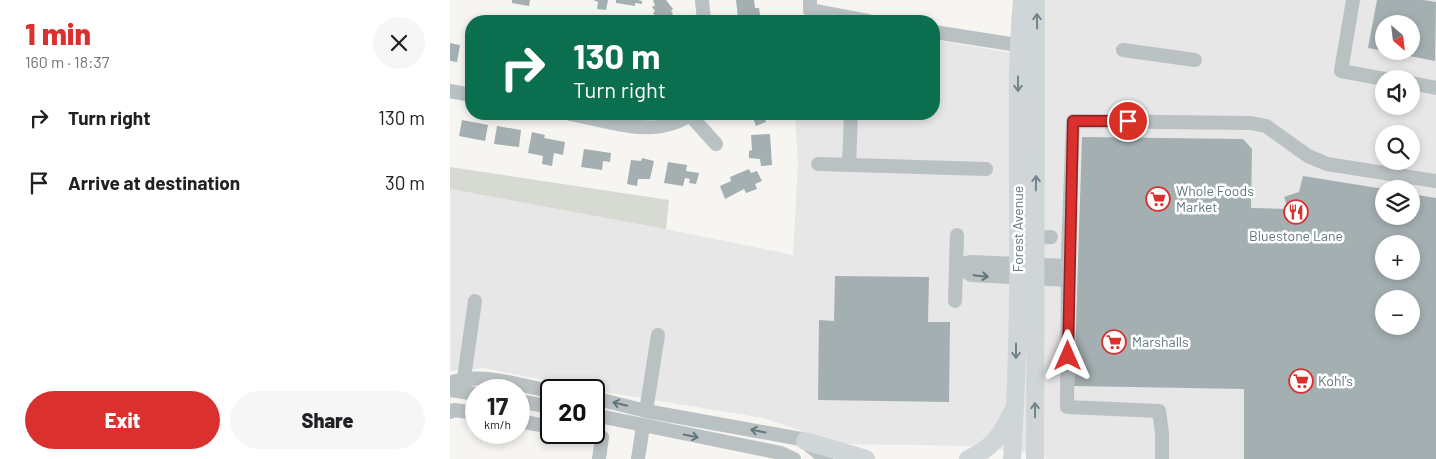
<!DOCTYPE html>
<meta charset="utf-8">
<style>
:root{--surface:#fff;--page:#f6f6f6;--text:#202124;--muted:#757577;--accent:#da312e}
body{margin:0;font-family:Barlow,sans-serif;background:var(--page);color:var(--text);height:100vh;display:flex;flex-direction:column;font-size:19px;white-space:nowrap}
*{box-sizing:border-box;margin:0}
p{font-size:16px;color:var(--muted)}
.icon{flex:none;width:28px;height:28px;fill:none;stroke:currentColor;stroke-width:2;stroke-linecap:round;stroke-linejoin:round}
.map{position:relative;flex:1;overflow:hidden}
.panel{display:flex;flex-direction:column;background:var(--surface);width:450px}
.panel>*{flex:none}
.guide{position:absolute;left:15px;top:15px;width:475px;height:105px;border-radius:20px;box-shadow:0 2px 8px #0003;background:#0b6e4f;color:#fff;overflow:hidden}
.needle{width:32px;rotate:152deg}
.fabs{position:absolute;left:925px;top:15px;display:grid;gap:10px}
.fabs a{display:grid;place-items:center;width:45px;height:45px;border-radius:50%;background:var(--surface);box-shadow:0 2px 8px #0003;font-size:25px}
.speed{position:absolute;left:15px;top:379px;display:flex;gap:10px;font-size:25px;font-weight:700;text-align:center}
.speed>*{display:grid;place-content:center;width:65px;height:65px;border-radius:50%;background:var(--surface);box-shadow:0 2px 8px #0003;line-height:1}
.speed small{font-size:12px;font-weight:400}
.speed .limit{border:2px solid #111;border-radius:8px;background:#fff;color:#111}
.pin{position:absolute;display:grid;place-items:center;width:42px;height:42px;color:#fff;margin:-21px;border:2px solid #fff;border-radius:50%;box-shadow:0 1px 5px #0007}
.me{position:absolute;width:55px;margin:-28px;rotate:0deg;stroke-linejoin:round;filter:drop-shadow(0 0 4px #0008)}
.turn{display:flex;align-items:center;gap:18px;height:105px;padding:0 25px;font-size:22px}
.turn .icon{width:65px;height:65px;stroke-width:2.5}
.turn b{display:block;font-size:35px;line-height:42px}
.round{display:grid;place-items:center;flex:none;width:52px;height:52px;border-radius:26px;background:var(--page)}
.summary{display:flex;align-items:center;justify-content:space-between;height:85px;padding:0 25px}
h1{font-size:30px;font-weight:800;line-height:38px;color:var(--accent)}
.cta{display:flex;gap:10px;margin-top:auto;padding:10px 25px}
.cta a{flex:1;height:58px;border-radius:30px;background:var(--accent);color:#fff;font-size:20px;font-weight:800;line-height:58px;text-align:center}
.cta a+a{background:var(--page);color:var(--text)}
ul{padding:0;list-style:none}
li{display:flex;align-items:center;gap:15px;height:65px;padding:0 25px}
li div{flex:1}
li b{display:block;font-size:19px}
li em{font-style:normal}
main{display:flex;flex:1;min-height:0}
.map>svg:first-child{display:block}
.built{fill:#e6e7e6;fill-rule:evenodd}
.green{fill:#d7dad2}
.building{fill:#a4afb2;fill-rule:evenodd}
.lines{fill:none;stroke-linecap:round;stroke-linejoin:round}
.minor{stroke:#bac1c2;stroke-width:14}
.major{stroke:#d0d6d8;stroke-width:18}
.oneway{stroke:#72858a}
.oneway2{stroke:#62777c}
.route-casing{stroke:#8e201e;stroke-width:12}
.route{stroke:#da312e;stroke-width:9}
.labels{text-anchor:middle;stroke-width:5;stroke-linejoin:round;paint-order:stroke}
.poi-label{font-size:14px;fill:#62777c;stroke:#fff;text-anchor:start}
.street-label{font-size:14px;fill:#62777c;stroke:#fff}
</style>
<main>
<section class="panel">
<div class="summary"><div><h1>1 min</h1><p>160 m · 18:37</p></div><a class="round"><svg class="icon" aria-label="close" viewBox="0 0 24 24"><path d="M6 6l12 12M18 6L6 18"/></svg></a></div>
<ul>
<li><svg class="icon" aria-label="right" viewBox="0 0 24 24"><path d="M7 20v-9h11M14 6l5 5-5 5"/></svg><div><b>Turn right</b></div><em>130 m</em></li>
<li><svg class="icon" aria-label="arrive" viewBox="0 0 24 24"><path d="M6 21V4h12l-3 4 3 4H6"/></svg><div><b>Arrive at destination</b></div><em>30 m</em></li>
</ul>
<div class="cta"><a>Exit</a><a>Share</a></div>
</section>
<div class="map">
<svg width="986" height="459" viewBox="0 0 986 459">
<rect width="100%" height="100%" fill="#f6f5f2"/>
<path class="built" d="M595,0h391v459h-391l-1,-4 -68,-9 -136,-2 -77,-26 -170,-28 -109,-22 -34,3v-182l171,31 172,35 5,-91 -3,-50h139v-74l108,18zM934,24h27v27h-27zM934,79h27v27h-27zM934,134h27v27h-27zM934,189h27v27h-27zM934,244h27v27h-27zM934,299h27v27h-27z"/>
<path class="green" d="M0,167l219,33 -3,29 -216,-40z"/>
<g class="building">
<path d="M62,0h18l-1,6 -17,-3z"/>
<path d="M143,0h15l-2,10 -9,-1 1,-7z"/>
<path d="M166,0h22l4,1v3l-7,-1v3l-19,-3z"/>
<path d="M204,0h12l7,9 -2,2 2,3 -9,7h-5l-6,-8 2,-2 -3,-4 3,-2 -2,-4z"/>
<path d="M286,0h18l1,8h4l1,7 -22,2z"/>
<path d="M927,0h46l13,2 -1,59 -46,-9 22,-1v-27h-27v27l-16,-3z"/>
<path d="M0,43l10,2 -3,17 -7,-1z"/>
<path d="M18,48h3v17l-6,-1z"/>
<path d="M297,114h11l2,4 4,-2 2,6 -10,4 -4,-10 -4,1z"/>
<path d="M12,120l26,5 -3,16 -26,-5z"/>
<path d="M47,126l24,4 -2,17 -25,-3z"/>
<path d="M82,132l13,3 -1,3 21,4 -2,13 -9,-2 -2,13 -10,-2 1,-8 -15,-3z"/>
<path d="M320,134l2,31 -11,1 -1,-7 -11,-1v-7l3,-1 -1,-15z"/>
<path d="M632,137l161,2 9,10 -1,59 37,1 -4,-12 15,-5 4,-16 81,13v27h27v-22l25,4v261h-192v-70l-170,-3zM934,244h27v27h-27zM934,299h27v27h-27z"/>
<path d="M134,149l27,4 -1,9 -7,-1 -1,9 -21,-3z"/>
<path d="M192,158l12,3 -4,18h-12l-1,7 -10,-2 4,-24 10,1z"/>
<path d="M218,162l19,3 -1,6 13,2 -3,11 -7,-1 1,-4 -5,-1 -2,8 -19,-3z"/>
<path d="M299,169l2,4 6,-2 5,10 -7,3 2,5 -11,4 -2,-4 -19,10 -5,-13 11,-5 -1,-4z"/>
<path d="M385,276l94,1 -1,45h22l-1,80 -131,-2 1,-80 15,1z"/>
</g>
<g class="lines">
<g class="minor">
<path d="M252,0l2,21"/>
<path d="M360,0v10l58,11"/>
<path d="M903,0l-12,71 44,8"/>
<path d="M484,32l84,13"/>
<path d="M673,50l72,10"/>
<path d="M961,83l25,5"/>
<path d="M0,91l21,4"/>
<path d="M121,114c39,7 85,26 120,0"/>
<path d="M240,115l26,29"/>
<path d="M368,164l168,5"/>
<path d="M399,165l2,-51"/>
<path d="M577,238l24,-1"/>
<path d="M506,265l15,10 97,5"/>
<path d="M506,265l16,-3 96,4"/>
<path d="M505,301l2,-66"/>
<path d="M14,378l11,-77"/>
<path d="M0,383c32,-12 69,3 101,8"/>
<path d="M0,390l26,4"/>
<path d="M144,398l52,13 155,28 25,20"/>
<path d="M69,401l32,6"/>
<path d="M196,411l12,-76"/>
<path d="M0,412l4,-2 22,3"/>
<path d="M144,415l187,38 13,6"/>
<path d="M69,421l32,6"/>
<path d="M129,432l23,5 -3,22"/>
<path d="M188,459l5,-33"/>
<path d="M712,459v-26l-3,-22 -92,-4 1,-155 5,-131 178,2 15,3 42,30 19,8 109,17"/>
</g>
<g class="major">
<path d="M355,441l61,18"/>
<path d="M518,459c23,-10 34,-24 44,-47"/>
<path d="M562,459c6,-88 7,-177 6,-266 0,-64 -2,-129 4,-193"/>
<path d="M585,459l1,-459"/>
</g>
</g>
<defs><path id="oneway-shaft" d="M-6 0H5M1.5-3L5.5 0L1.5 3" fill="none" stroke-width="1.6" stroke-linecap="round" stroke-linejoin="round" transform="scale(1.25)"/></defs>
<g class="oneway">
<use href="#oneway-shaft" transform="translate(587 21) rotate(-91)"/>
<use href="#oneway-shaft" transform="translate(568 84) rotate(90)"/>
<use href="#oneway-shaft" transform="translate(586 183) rotate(-89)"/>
<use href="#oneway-shaft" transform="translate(566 351) rotate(90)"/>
<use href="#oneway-shaft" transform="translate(585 410) rotate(-90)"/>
</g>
<g class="oneway2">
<use href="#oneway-shaft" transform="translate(531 276) rotate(6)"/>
<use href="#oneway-shaft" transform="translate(170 404) rotate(-166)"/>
<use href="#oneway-shaft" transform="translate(308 431) rotate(-169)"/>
<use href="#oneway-shaft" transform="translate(241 436) rotate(11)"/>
</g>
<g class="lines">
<g class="route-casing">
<path id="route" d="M618,356l5,-235h55"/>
</g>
<use href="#route" class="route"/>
</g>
<defs>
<g id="supermarket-ring" transform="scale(1.25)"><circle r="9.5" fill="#fff" stroke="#da312e" stroke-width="1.5"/><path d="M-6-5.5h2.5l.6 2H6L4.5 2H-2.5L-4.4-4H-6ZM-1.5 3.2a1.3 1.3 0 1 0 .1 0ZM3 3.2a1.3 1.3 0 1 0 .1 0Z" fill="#da312e"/></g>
<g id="restaurant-ring" transform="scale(1.25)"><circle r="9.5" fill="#fff" stroke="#da312e" stroke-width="1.5"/><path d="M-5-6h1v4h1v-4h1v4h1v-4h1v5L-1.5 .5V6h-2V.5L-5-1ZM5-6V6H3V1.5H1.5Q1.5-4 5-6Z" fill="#da312e"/></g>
</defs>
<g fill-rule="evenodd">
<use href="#supermarket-ring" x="708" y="199"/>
<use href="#restaurant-ring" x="846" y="212"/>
<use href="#supermarket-ring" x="664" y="342"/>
<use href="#supermarket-ring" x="851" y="381"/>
</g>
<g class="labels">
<g class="poi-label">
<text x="726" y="196">Whole Foods<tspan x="726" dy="16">Market</tspan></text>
<text x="846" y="241" text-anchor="middle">Bluestone Lane</text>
<text x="682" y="347">Marshalls</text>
<text x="868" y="386">Kohl's</text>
</g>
<g class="street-label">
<text transform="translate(568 229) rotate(-90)" y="5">Forest Avenue</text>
</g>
</g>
</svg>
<div class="fabs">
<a><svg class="needle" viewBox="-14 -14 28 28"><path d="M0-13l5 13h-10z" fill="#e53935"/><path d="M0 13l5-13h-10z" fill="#757577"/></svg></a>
<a><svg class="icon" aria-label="sound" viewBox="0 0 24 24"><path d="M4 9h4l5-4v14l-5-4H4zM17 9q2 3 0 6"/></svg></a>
<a><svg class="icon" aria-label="search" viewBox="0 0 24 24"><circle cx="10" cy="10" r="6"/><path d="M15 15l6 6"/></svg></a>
<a><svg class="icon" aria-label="layers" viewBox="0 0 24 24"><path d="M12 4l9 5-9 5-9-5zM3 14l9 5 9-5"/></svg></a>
<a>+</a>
<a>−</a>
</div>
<div class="speed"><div>17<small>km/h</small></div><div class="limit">20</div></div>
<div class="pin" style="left:678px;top:121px;background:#d93025"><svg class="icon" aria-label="arrive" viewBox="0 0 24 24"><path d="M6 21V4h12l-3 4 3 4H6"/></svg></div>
<svg class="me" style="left:618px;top:356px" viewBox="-20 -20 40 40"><path d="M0-17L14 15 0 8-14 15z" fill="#da312e" stroke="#fff" stroke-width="4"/></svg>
<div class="guide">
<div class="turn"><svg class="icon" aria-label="right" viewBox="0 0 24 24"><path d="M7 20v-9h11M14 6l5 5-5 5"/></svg><div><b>130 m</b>Turn right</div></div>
</div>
</div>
</main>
